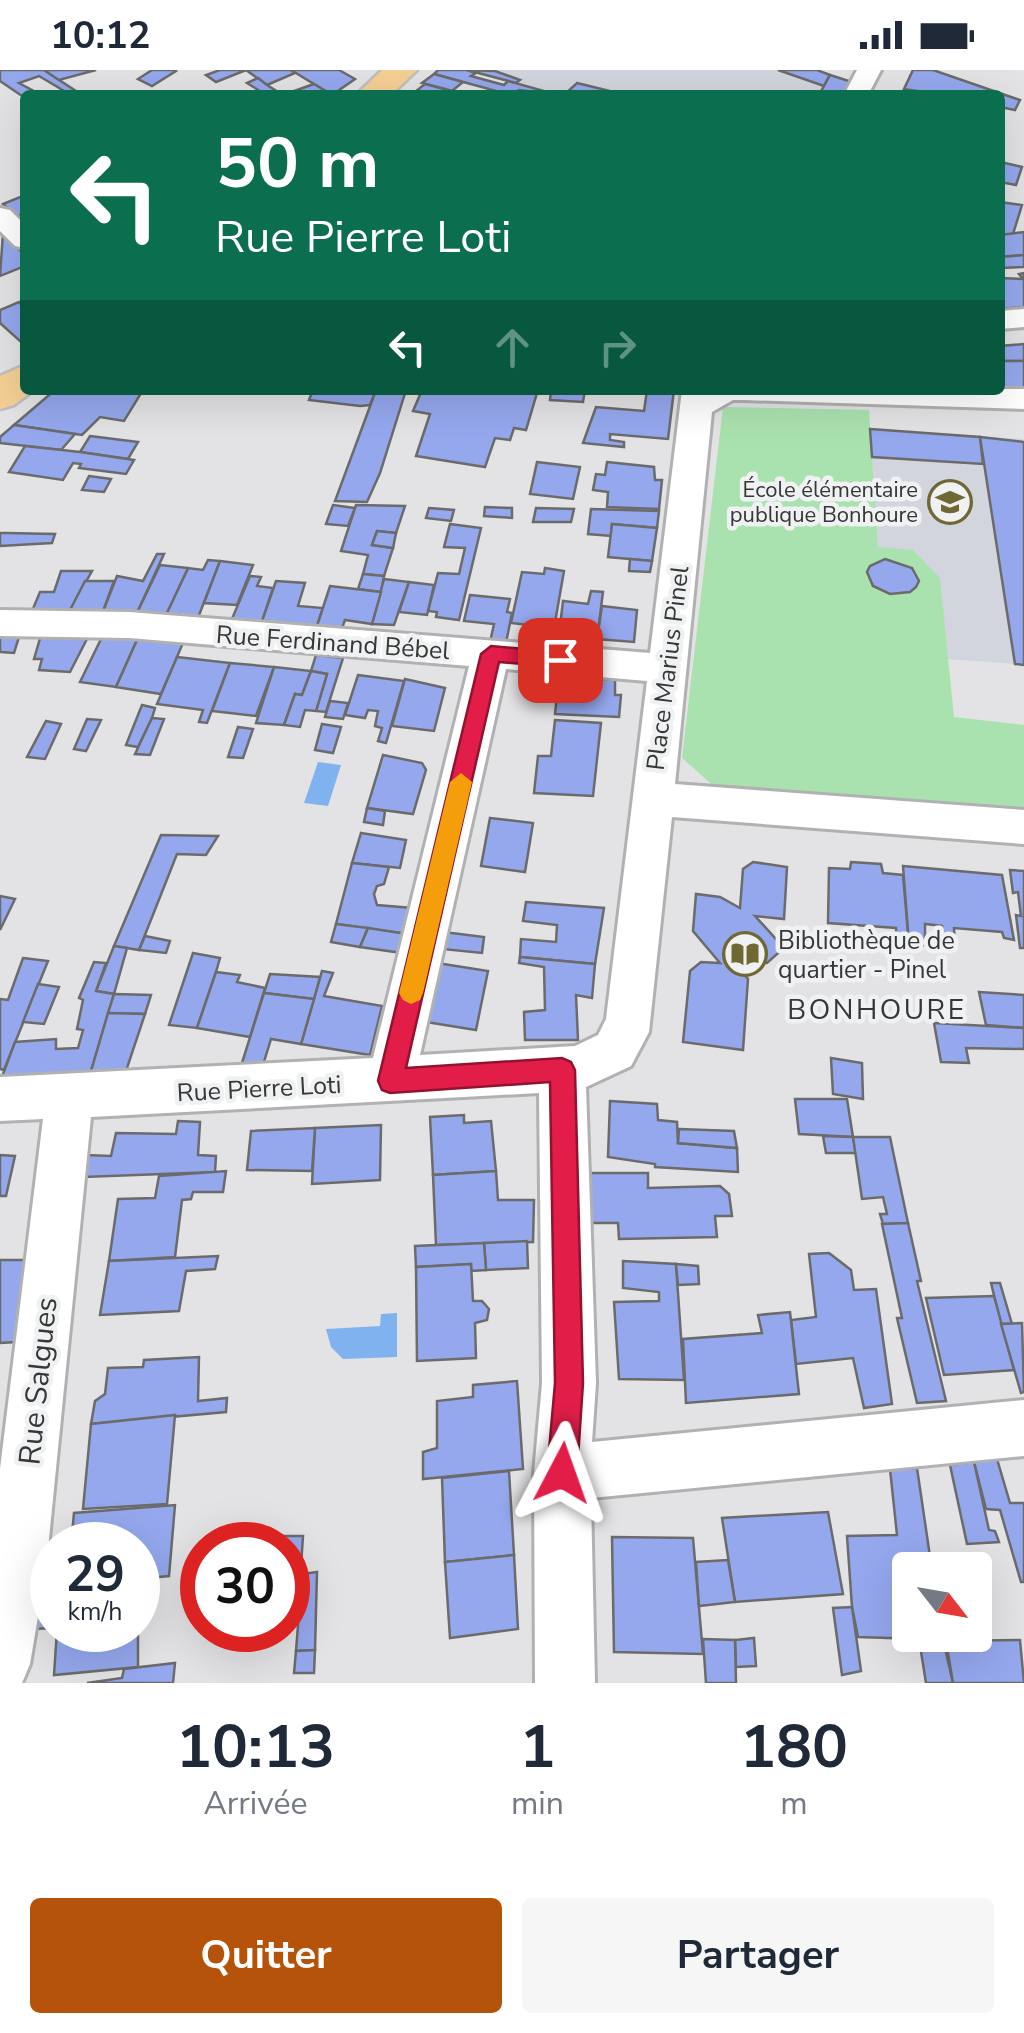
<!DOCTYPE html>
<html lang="fr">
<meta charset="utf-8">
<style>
:root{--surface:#fff;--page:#f6f6f7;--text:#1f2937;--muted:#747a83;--accent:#b45309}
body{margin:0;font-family:"Nunito Sans",sans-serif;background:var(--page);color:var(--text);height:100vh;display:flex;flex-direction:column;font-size:38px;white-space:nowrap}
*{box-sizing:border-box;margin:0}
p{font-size:32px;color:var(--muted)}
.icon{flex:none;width:55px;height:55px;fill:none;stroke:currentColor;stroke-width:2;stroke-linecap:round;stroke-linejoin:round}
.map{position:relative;height:1613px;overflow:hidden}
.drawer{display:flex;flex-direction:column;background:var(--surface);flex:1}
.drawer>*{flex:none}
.guide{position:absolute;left:20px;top:20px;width:985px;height:305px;border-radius:10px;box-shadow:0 10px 40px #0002;background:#0b6e4f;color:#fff;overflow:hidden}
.needle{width:65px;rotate:121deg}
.buttons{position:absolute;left:892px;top:1482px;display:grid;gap:20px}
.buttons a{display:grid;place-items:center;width:100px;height:100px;border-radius:10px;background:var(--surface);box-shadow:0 10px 40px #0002;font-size:50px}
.speed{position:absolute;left:30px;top:1452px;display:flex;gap:20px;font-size:50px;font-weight:700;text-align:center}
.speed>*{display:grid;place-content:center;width:130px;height:130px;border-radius:50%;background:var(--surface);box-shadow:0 10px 40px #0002;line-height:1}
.speed small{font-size:25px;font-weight:400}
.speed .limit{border:15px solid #d22;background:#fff;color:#111}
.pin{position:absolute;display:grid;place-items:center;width:85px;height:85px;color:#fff;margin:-42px;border-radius:20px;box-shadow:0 5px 15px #0006}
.me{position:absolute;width:110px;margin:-55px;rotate:4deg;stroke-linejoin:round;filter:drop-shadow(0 0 8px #0008)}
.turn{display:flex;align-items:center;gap:35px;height:210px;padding:0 30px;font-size:45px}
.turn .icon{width:130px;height:130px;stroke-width:2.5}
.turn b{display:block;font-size:70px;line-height:85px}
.lanes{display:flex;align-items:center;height:95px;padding:0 30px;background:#0003;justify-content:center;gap:50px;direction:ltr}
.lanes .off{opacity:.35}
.eta{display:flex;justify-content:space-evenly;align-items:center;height:170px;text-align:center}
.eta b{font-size:60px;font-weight:700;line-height:70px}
.cta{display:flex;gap:20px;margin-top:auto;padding:20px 30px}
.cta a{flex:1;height:115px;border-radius:10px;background:var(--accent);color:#fff;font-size:40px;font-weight:700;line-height:115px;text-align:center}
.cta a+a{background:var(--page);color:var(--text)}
.status{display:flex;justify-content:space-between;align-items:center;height:70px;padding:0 50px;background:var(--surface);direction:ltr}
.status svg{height:28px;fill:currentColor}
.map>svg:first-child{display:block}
.built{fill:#d2d5dd}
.green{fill:#aae2af}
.water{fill:#81b2f0}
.building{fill:#95a8ee;stroke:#6b6b6c;stroke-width:2.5}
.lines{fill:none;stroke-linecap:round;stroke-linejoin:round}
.street-casing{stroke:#b1b1b2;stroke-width:6}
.primary-casing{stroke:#bfbfbf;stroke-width:5}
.street{fill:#fff;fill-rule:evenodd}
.primary{fill:#f5d095;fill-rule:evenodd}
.route{fill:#e11d48;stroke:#92132f;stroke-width:2.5}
.slow{fill:#f59e0b}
.labels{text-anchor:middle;stroke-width:9;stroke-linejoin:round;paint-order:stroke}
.far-poi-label{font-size:22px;fill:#363737;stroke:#f0f1f2;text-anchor:end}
.street-label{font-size:25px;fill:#363737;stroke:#f0f1f2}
.poi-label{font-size:25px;fill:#363737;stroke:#f0f1f2;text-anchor:start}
.neighbourhood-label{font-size:28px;letter-spacing:2.5px;fill:#363737;stroke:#f0f1f2}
.near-street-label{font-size:30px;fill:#363737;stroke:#f0f1f2}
</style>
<div class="status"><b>10:12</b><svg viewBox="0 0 49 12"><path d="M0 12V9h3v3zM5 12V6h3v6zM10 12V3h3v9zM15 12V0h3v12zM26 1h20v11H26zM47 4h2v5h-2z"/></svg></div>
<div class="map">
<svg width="1024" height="1613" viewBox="0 0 1024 1613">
<rect width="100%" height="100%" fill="#e3e3e5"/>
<g class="built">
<path d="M467,0h350l35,12 -6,13h-288z"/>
<path d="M870,359l153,10 1,164 -19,-1 10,62 -68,-5 -7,-81 -62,-31z"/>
</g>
<path class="green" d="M723,337l146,3 9,137 35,3 27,28 14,139 70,8v85l-307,-21 -35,-31z"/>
<g class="water">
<path d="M318,692l23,3 -13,41 -24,-3z"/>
<path d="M397,1243v44l-54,2 -12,-12 -5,-18 54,-3 1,-12z"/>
</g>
<g class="building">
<path d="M0,0h44l38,25h-11l-32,-19 -20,7 22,12 -16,3 -25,-17z"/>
<path d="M44,0h52l-37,10z"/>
<path d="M152,0h23l1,1 -24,15 -14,-7z"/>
<path d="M220,0h26l-30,12 -10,-7z"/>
<path d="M246,0h45l4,3 -28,12z"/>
<path d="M291,0h48l16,9 -23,16z"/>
<path d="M438,0h29l9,3 -5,3 33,9 4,-4 50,14 -39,-5 -8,5 -77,-21z"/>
<path d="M467,0l28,1 25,9 -4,3z"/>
<path d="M778,0h39l13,5 -6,11z"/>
<path d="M913,0h20l87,30 -5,10 -15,-3v-12h-58l-38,-6z"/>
<path d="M434,4l29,8 -11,9 -30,-8z"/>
<path d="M830,5l22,7 -6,13h-27z"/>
<path d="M258,8l9,7 16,10 -20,-2 -16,-10z"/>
<path d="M577,13l49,12 -61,-1z"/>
<path d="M314,14l18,11h-49z"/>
<path d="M425,14l27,7 14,4h-55z"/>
<path d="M1005,93l17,4 -6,18 -16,-3v-17z"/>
<path d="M25,125v18l-9,4 -13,-13z"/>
<path d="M1000,132l22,3 -9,29 -13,1z"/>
<path d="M1024,162v23l-24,2v-22z"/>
<path d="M3,163l22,22v11l-25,10z"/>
<path d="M1024,185v12l-24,1v-11z"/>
<path d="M1024,203v34l-24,2v-31l23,1 -4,-5z"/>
<path d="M19,232l6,7v30l-4,3 -21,-19v-13z"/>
<path d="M1024,274v17h-24v-15z"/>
<path d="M1000,291h24v28l-20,-1z"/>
<path d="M55,320h88l-19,31 -24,-4 -18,18 -68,-10z"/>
<path d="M313,320h63l-6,15 -10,1 -51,-6z"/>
<path d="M376,320h30l-26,83 -13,29 -32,-1z"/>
<path d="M422,320h95l20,3 -11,37 -12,-2 -4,12 -15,-2 -10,29 -69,-11 14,-42 -17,-3z"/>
<path d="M551,320h34l-2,12 -33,-2z"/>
<path d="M647,320h27l-6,49 -58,-5v6l14,2v5l-41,-4 13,-36 48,4z"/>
<path d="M14,355l61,9 -14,16 -61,-7v-6z"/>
<path d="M870,359l110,8 3,27 -111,-7z"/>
<path d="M90,366l48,6 -10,17 -48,-7z"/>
<path d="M980,367l44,5v223l-9,-1z"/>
<path d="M25,376l55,6 54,8 -8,14 -47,-6 2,-4 -8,-1 -10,17 -54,-8z"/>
<path d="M537,392l43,5 -7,32 -43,-5z"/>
<path d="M607,392l47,5 1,13h7l-3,29 -52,-2 1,-15 -15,-2 3,-16 9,1z"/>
<path d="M89,406l22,3 -7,13 -22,-2z"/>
<path d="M333,435l22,3 -7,18 -22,-2z"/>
<path d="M356,435l49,1 -9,27 -19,-2 -5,14 21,3 -9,28 -21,-2 5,-19 -27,-4z"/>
<path d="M485,437l27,1v10l-28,-2z"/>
<path d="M429,438l25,2 -3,11 -25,-3z"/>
<path d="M536,438l38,1 -3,13h-38z"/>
<path d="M591,439l68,2 -2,17 -45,-4 -1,12 -23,-2z"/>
<path d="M450,454l31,4 -22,92 -23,-3 1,-5 -9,-1 10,-38 21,1 6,-26 -21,-1z"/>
<path d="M612,454l45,4 -5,33 -44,-4z"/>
<path d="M377,461l19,2 -3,15 -21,-3z"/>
<path d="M0,463h6l49,1 -3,9 -52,3z"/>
<path d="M157,484h7l-28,61 -34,-1 15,-38 26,5z"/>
<path d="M630,489l22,2 -2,11 -21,-1z"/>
<path d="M885,489l27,9 7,13 -3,6 -6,5 -20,2 -17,-8 -6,-14 3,-6z"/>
<path d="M208,490l12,1 -24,62 -33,-2 25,-53 15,2z"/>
<path d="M220,491l33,4 -16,40 -33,-2z"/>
<path d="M160,495l28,3 -23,49 -29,-2z"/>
<path d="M545,498l19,3 -10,57 -43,-5 11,-51 22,2z"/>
<path d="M61,501h31l-23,41 -37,-1 8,-19h14z"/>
<path d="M363,504l21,2 -3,16 -23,-3z"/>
<path d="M250,506l11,1 -4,9 16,2 -13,40 -31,-2z"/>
<path d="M384,509l25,3 -15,43 -22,-1z"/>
<path d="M85,511h29l-12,33 -33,-2z"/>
<path d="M276,511l29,2 -7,23 25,2 -7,21 -55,-5z"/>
<path d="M409,512l25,3 -7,30 -28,-3z"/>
<path d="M330,516l51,6 -9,32 -27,-4 -4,11 -25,-2z"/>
<path d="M591,521l12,1 -6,47 -38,-4 4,-34 25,3z"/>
<path d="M470,525l40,4 -3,13 5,1 -6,30 -16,-1 4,-18 -30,-3z"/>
<path d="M602,536l35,4 -3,32 -37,-3z"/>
<path d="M0,564h20l-6,19 -14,-1z"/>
<path d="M41,565l47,2 -18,35 -31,-2 3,-11h-8z"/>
<path d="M102,567l35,3 -21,47 -36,-5z"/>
<path d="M137,570l46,3 -22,51 -45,-7z"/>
<path d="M316,585l27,3 -17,54 -10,-1 11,-37 -16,-3z"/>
<path d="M177,587l53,6 -23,60 -8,-1 4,-12 -46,-6z"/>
<path d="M230,593l44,4 -18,49 -44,-5z"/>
<path d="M274,597l37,4 -9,24 -7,-1 -11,31 -28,-2z"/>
<path d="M311,601l16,3 -11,37 -11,-1 -5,17 -16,-2 11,-31 7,1z"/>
<path d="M358,605l46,6 -18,62 -8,-2 4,-13 -7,-2 3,-15 -10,-1 -3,8 -20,-3z"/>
<path d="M566,606l49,4v15h6l-2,22 -64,-3 2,-19 7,1z"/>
<path d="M405,609l40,9 -11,43 -42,-5z"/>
<path d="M330,631l18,2 -5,16 -18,-2z"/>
<path d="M142,635l13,3 -3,10 -14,29 -12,-2z"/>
<path d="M152,648l12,1 -14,36 -15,-1z"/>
<path d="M87,649l14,1 -15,31 -12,-2z"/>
<path d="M555,650l46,3 -8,73 -59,-3 4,-37h13z"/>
<path d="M46,651l15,3 -16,35 -18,-2z"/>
<path d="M322,654l19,3 -8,26 -18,-3z"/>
<path d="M238,657l15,2 -10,29 -15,-1z"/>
<path d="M383,685l39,8 4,7 -13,44 -46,-6z"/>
<path d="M367,738l18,3 -2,14 -19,-3z"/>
<path d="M490,748l43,5 -8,49 -44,-6z"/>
<path d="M361,763l45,7 -6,28 -48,-5z"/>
<path d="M161,765l57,1 -12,19 -29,-1 -38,96 -25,-4z"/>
<path d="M753,792l34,5 -3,52 -29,-3 29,32 -17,15 -27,-3 -2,7 10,12 -5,71 -60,-8 7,-71 11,-9 19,1 -27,-32 3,-37 24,3 20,11 3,-39z"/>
<path d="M851,792l30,2 2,9 20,2 6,69 -12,-1 -1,-15 -68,-5 1,-55 21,1z"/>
<path d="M352,793l37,4 -5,17 -7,2 -3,8 3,11 35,3 -5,26 -71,-10z"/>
<path d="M903,796l99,9 12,65 -10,-2 -2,-6 -48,-4 1,19 -10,-1 -3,-20 -17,-2v14l9,1v8l-25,-3z"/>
<path d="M1010,800l14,1v77h-4l-4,-33 5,1 -3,-24 -5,1z"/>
<path d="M0,826l15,3 -15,31z"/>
<path d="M526,832l78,6 -9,56 -75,-7 1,-18 35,3 1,-17 -34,-4z"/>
<path d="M336,854l32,4 -8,19 -29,-5z"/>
<path d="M368,858l39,6 -5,19 -42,-6z"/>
<path d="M444,862l40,5 -2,16 -40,-4z"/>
<path d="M145,866l25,5 -4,12 -27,-3z"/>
<path d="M114,876l13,2 -13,46 -18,-3z"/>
<path d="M193,883l27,5 -4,14 -19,56 -28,-3z"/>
<path d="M520,887l75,7 -3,34 -16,-3 2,45h-53l-1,-28 21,-2 -1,-43 -25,-4z"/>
<path d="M23,888l25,3 -44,109 -4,-1v-70l8,1z"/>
<path d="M94,892l12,1 -10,28 18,3 -25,84 -89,4 15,-40 41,-3v10l22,-1 5,-18 -6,-1 6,-29 -4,-2z"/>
<path d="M437,893l51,8 -12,59 -50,-8z"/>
<path d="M322,901l11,2 -9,23 58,10 -12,49 -69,-11z"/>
<path d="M216,902l24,3 -3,7 28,6 -15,49 -53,-9z"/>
<path d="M270,904l50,3 -6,22 -50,-6z"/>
<path d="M38,914l21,3 -15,37 -21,-2z"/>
<path d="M979,922l45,3v33l-38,-3z"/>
<path d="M264,923l50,6 -13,45 -30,-5 -8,26 -22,1z"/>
<path d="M114,924l37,1 -6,19 -37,-1z"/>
<path d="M108,943l37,1 -21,63 -35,1z"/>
<path d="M934,953l90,5v21l-58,-1 3,15 -28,-1z"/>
<path d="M831,988l31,5 1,36 -30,-5z"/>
<path d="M795,1029h52l6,38 -54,-3z"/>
<path d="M610,1031l47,3 1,16 19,2 1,21 59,5 1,24 -83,-5v-3l-47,-7z"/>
<path d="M464,1045v8l27,-2 5,50 -63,4 -3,-58z"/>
<path d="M178,1051l22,1 -2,33 18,1 -1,16 -131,5 2,-22 25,1 5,-23 60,1z"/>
<path d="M381,1055l-1,55 -68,4 3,-56z"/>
<path d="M315,1058l-3,43 -65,-1 4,-39z"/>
<path d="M679,1059l55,2 3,17 -59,-5z"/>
<path d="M823,1066l30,1 3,16h-30z"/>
<path d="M853,1067h37l18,86 -25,1 -3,-10h7l-4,-17 -21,2z"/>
<path d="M0,1085l15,1 -9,40h-6z"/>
<path d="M226,1101l-3,21h-30l-2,7 -9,1 -7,57 -66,4 9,-62 37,-1 4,-22z"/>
<path d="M496,1101l2,29h36l-1,42 -97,3 -3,-70z"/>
<path d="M585,1103h63v15l72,-2 9,8 3,22h-17l2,21 -98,2 -1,-16h-32z"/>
<path d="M908,1153l13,58h-4l29,120 -29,2 -20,-85h5l-20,-94z"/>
<path d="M527,1171l1,27 -42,2 -2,-27z"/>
<path d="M484,1173l2,27 -15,1v-7l-55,3 -1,-21z"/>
<path d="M829,1183l22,17 3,20 22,-1 16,115 -28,4 -11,-50 -57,6 -5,-44 25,-3 -7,-63z"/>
<path d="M218,1186l-3,13 -29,2 -7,40 -79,4 9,-54z"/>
<path d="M0,1190h27l-11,82 -16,1z"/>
<path d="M623,1191l53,3 8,116 -65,-1 -5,-77 45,-1v-9l-36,-4z"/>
<path d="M471,1194l2,37h9l7,8 -2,11 -12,3 1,35 -59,3 -1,-94z"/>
<path d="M676,1194l22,2 1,18 -21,1z"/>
<path d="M991,1213h9l12,41h-11z"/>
<path d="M994,1226l20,74 -70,5 -18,-77z"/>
<path d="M790,1242l9,82 -113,9 -3,-64 79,-6 -4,-18z"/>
<path d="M1022,1253l2,69 -3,1 -20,-69z"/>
<path d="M199,1287l-1,44 29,-3 -1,14 -135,12 4,-23 10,-7 3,-26 35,-1 1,-7z"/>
<path d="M517,1311l6,88 -100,10v-27l14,-4v-47l36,-4v-12z"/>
<path d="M175,1345l-8,89 -84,5 8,-85z"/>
<path d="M997,1389l13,44h14v79h-3l-21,-72 -14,-1 -12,-47z"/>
<path d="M974,1392l15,68 6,1 4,11 -32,2 -17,-79z"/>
<path d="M917,1398l15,102h-22v65h32l11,48h-27l-7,-44 -61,-2 -6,-30 -5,-71 50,-1 -7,-66z"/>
<path d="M509,1401l5,84 -69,7 -3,-84z"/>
<path d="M175,1435l-6,71 -31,3v-34h-67l3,-32z"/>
<path d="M828,1442l15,82 -108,8 -13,-84z"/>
<path d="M273,1466h30l-2,30 -13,1v-22h-15z"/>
<path d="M612,1467l81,1 10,116 -89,-2z"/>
<path d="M514,1485l4,74 -68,9 -5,-76z"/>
<path d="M728,1490l7,42 -36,4 -3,-44z"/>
<path d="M301,1496l-2,42h-11v-41z"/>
<path d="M317,1502l-2,78 -19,1 6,-77z"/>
<path d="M52,1519v39l-17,1 5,-38z"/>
<path d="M852,1537l9,64 -19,4 -9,-67z"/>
<path d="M138,1545v52l-84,8 3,-45h81z"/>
<path d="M754,1568l2,28 -20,1 -1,-27z"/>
<path d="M703,1569l32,1 1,43h-30z"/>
<path d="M1020,1570l4,43h-71l-7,-42z"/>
<path d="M315,1580l-1,23h-20l2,-22z"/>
<path d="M175,1593l-2,20h-86l35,-5 2,-9z"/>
</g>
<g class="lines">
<g class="street-casing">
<g id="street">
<path d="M857,0h24l-13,25h-24z"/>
<path d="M0,138l10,2 15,15v23l-10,-2 -15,-15z"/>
<path d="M1024,239v18l-24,2v-18z"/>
<path d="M1024,319v20l-280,-9h-11l-21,12 -37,372 349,26v34l-352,-27 -23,215 -18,34 -45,21 10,296 -4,59 432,-42v56l-433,42 4,185h-60l-1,-210 8,-90 -3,-290 -448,24 -45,452 -16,95 -8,19h-22v-214l43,-350 -43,2v-44l373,-19 96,-392 -340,-28 -129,-2v-26l129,2 521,41 32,-263zM506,599l141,12 -41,338 -8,16 -23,11 -155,9z"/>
</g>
</g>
<g class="primary-casing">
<g id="primary">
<path d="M382,0h35l-26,25h-35z"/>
<path d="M25,295v25h9l-20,15 -14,4v-33z"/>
</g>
</g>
<use href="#street" class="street"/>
<use href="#primary" class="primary"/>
</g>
<path class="route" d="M491,576l69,6 10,8 -10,7 -61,-5 -93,406 156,-10 9,4 4,8 8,313 -6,90 -4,11 -11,4 -10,-4 -5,-11 8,-90 -5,-301 -160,11 -8,-3 -4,-9 103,-427z"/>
<path class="slow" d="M461,703l11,9 -49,211 -3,7 -9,4 -8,-4 -4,-7 51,-211z"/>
<defs>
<g id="school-ring" transform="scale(2.25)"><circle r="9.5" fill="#f0f1f2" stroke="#706834" stroke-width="1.5"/><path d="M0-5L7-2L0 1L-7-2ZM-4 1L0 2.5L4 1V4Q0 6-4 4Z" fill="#706834"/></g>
<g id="library-ring" transform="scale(2.25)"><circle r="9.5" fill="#f0f1f2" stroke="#706834" stroke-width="1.5"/><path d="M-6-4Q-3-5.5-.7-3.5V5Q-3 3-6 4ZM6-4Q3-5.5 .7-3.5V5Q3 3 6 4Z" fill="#706834"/></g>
</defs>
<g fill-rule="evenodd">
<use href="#school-ring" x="950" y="432"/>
<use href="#library-ring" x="745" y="884"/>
</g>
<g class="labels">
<g class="far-poi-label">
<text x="918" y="427">École élémentaire<tspan x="918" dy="25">publique Bonhoure</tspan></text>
</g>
<g class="street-label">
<text transform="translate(333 572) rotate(4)" y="9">Rue Ferdinand Bébel</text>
<text transform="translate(667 598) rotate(-83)" y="9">Place Marius Pinel</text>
<text transform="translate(259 1018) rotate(-3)" y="9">Rue Pierre Loti</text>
</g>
<g class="poi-label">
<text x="778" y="879">Bibliothèque de<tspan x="778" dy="29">quartier - Pinel</tspan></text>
</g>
<g class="neighbourhood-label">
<text x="877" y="949">BONHOURE</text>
</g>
<g class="near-street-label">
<text transform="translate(38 1311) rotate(-84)" y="10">Rue Salgues</text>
</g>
</g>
</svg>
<div class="buttons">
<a><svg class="needle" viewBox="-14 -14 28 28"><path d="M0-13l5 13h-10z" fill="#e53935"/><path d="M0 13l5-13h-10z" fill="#747a83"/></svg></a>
</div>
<div class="speed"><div>29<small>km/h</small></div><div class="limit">30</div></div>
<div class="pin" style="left:560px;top:590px;background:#d93025"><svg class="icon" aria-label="arrive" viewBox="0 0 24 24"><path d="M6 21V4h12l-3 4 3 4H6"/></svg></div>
<svg class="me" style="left:562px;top:1403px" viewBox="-20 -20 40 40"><path d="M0-17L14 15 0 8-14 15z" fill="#e11d48" stroke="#fff" stroke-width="4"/></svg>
<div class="guide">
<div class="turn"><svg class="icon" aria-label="left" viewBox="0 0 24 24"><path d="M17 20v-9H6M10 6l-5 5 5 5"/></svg><div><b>50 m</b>Rue Pierre Loti</div></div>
<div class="lanes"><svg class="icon" aria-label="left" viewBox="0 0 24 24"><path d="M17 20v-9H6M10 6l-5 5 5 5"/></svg><svg class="icon off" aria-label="ahead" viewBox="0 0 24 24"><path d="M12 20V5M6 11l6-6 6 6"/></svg><svg class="icon off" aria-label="right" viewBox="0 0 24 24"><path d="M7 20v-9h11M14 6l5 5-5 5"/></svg></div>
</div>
</div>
<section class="drawer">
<div class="eta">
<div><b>10:13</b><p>Arrivée</p></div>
<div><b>1</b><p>min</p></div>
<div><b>180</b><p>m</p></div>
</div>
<div class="cta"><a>Quitter</a><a>Partager</a></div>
</section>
